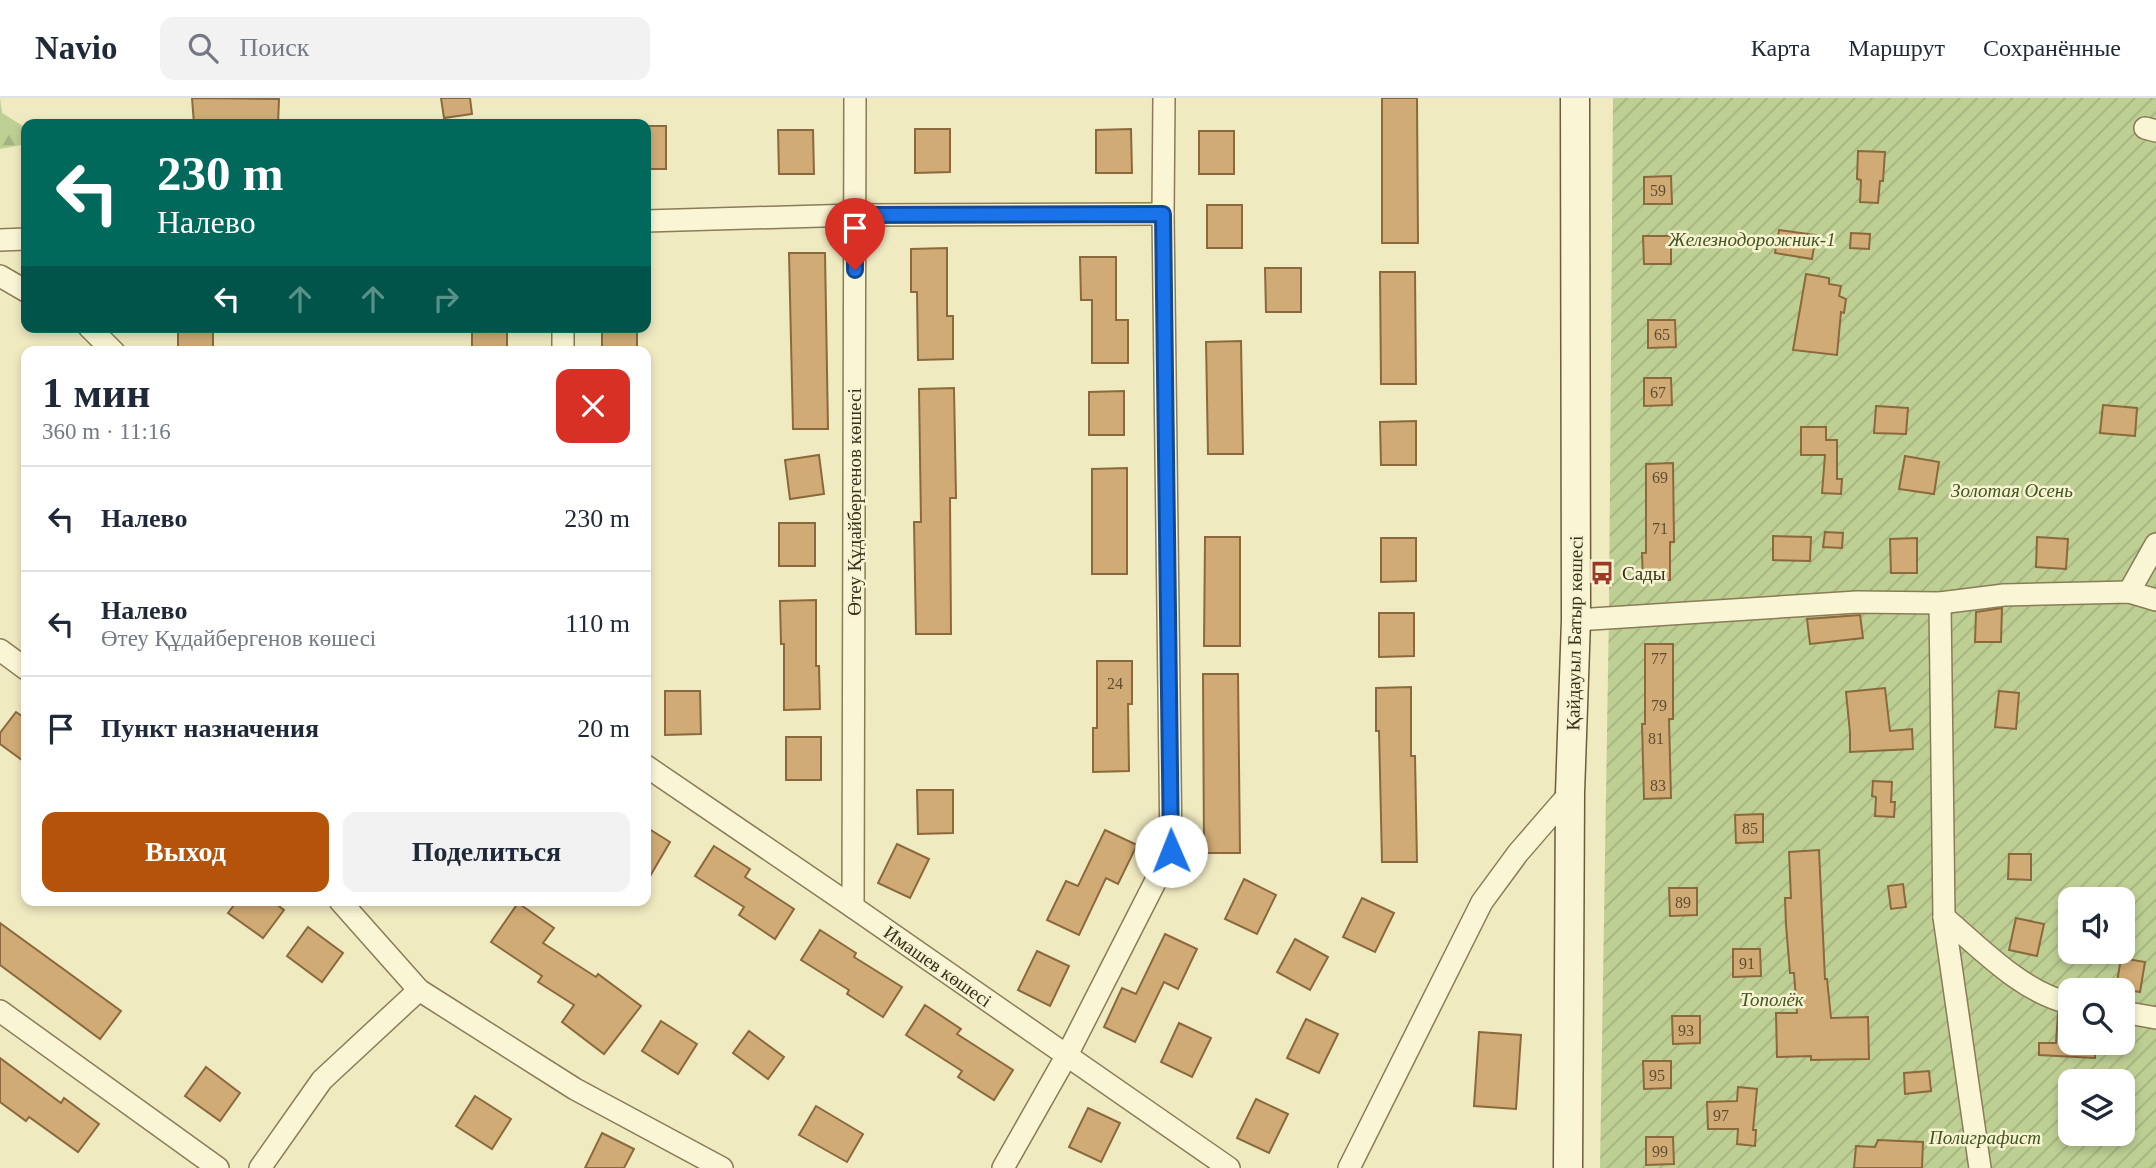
<!DOCTYPE html>
<html lang="ru">
<meta charset="utf-8">
<style>
:root{--surface:#fff;--page:#f2f2f3;--text:#1f2937;--muted:#747a83;--line:#e0e1e3;--accent:#b45309}
body{margin:0;font-family:Georgia,serif;background:var(--page);color:var(--text);height:100vh;display:flex;flex-direction:column;font-size:26px;white-space:nowrap}
*{box-sizing:border-box;margin:0}
p{font-size:23px;color:var(--muted)}
.icon{flex:none;width:38px;height:38px;fill:none;stroke:currentColor;stroke-width:2;stroke-linecap:round;stroke-linejoin:round}
.map{position:relative;flex:1;overflow:hidden}
.details{position:absolute;left:21px;top:248px;width:630px;height:560px;display:flex;flex-direction:column;background:var(--surface);border-radius:14px;box-shadow:0 4px 10px #0003}
.details>*{flex:none}
.guide{position:absolute;left:21px;top:21px;width:630px;height:214px;border-radius:14px;box-shadow:0 4px 10px #0003;background:#00695c;color:#fff;overflow:hidden}
.fabs{position:absolute;left:2058px;top:789px;display:grid;gap:14px}
.fabs a{display:grid;place-items:center;width:77px;height:77px;border-radius:14px;background:var(--surface);box-shadow:0 4px 10px #0003;font-size:35px}
.pin{position:absolute;display:grid;place-items:center;width:60px;height:60px;color:#fff;margin:-72px -30px;border-radius:50% 50% 50% 0;rotate:-45deg;box-shadow:0 0 7px #0007}
.pin .icon{rotate:45deg}
.me{position:absolute;width:77px;margin:-38px;rotate:359deg;stroke-linejoin:round;filter:drop-shadow(0 0 5px #0008)}
.turn{display:flex;align-items:center;gap:24px;height:147px;padding:0 21px;font-size:32px}
.turn .icon{width:91px;height:91px;stroke-width:2.5}
.turn b{display:block;font-size:49px;line-height:60px}
.lanes{display:flex;align-items:center;height:66px;padding:0 21px;background:#0003;justify-content:center;gap:35px;direction:ltr}
.lanes .off{opacity:.35}
.round{display:grid;place-items:center;flex:none;width:74px;height:74px;border-radius:14px;background:var(--page)}
.head{display:flex;align-items:center;justify-content:space-between;height:119px;padding:0 21px}
h1{font-size:42px;font-weight:700;line-height:52px}
.action{display:flex;gap:14px;margin-top:auto;padding:14px 21px}
.action a{flex:1;height:80px;border-radius:14px;background:var(--accent);color:#fff;font-size:28px;font-weight:700;line-height:80px;text-align:center}
.action a+a{background:var(--page);color:var(--text)}
ul{padding:0;list-style:none}
li{display:flex;align-items:center;gap:21px;height:105px;padding:0 21px;border-top:2px solid var(--line)}
li div{flex:1}
li b{display:block;font-size:26px}
li em{font-style:normal}
header{display:flex;align-items:center;gap:42px;box-sizing:border-box;height:98px;padding:0 35px;background:var(--surface);border-bottom:2px solid var(--line)}
header strong{font-size:33px}
nav{display:flex;gap:38px;margin-inline-start:auto;font-size:24px}
.search{width:490px;height:63px;background:var(--page);display:flex;align-items:center;gap:18px;box-sizing:border-box;padding:0 24px;border-radius:14px;color:var(--muted);font-size:26px}
.map>svg:first-child{display:block}
.forest{fill:url(#forest-firs)}
.garden{fill:url(#garden-furrows);fill-rule:evenodd}
.building{fill:#d0ab75;stroke:#8b693c;stroke-width:2}
.lines{fill:none;stroke-linecap:round;stroke-linejoin:round}
.street-casing{stroke:#8b7b57;stroke-width:24}
.secondary-casing{stroke:#6c5c3b;stroke-width:31}
.street{stroke:#faf6d5;stroke-width:21}
.secondary{stroke:#faf6d5;stroke-width:28}
.route-casing{stroke:#114b97;stroke-width:18}
.route{stroke:#1a73e8;stroke-width:12}
.labels{text-anchor:middle;stroke-width:5;stroke-linejoin:round;paint-order:stroke}
.number-label{font-size:16px;fill:#5f4e33}
.park-label{font-size:19px;font-style:italic;fill:#415722;stroke:#f7f3d1}
.street-label{font-size:19px;fill:#392f1d;stroke:#f7f3d1}
.poi-label{font-size:19px;fill:#392f1d;stroke:#f7f3d1;text-anchor:start}
</style>
<header>
<strong>Navio</strong>
<div class="search"><svg class="icon" aria-label="search" viewBox="0 0 24 24"><circle cx="10" cy="10" r="6"/><path d="M15 15l6 6"/></svg>Поиск</div>
<nav><a>Карта</a><a>Маршрут</a><a>Сохранённые</a></nav>
</header>
<div class="map">
<svg width="2156" height="1070" viewBox="0 0 2156 1070">
<defs>
<pattern id="forest-firs" width="22" height="20" patternUnits="userSpaceOnUse" patternTransform="scale(1.75)"><rect width="22" height="20" fill="#becf94"/><path d="M5 1l3.5 6h-7zM16 11l3.5 6h-7z" fill="#a4b27f"/></pattern>
<pattern id="garden-furrows" width="10" height="10" patternUnits="userSpaceOnUse" patternTransform="scale(1.75)"><rect width="10" height="10" fill="#becf94"/><path d="M-1 1l2-2M0 10L10 0M9 11l2-2" fill="none" stroke="#a4b27f"/></pattern>
</defs>
<rect width="100%" height="100%" fill="#f0eac1"/>
<path class="forest" d="M0,0l2,15 21,13 -2,19 -21,4z"/>
<path class="garden" d="M1613,0h543v1070h-556l9,-558zM2070,802h53v52h-53zM2070,892h53v53h-53zM2070,984h53v52h-53z"/>
<g class="building">
<path d="M192,0l87,1 -1,25h-84z"/>
<path d="M441,0h29l2,16 -28,4z"/>
<path d="M1382,0h35l1,145h-36z"/>
<rect x="646" y="28" width="20" height="43"/>
<path d="M915,31h35v43l-35,1z"/>
<path d="M1131,31l1,44h-36v-43z"/>
<path d="M778,32h35l1,44h-35z"/>
<rect x="1199" y="33" width="35" height="43"/>
<path d="M1858,53l27,1 -2,29h-3l-2,22 -18,-1 1,-22 -4,-1z"/>
<path d="M1671,78l1,28h-28v-27z"/>
<rect x="1207" y="107" width="35" height="43"/>
<path d="M1779,132l37,5 -4,24 -37,-6z"/>
<path d="M1851,135l19,1 -1,15 -19,-1z"/>
<path d="M1643,138h28v28h-27z"/>
<path d="M947,150v68h6v43l-35,1 -1,-68h-6v-43z"/>
<path d="M789,155h36l3,176h-35z"/>
<path d="M1080,159h36v63h12v43h-36v-63h-11z"/>
<path d="M1265,170h36v44h-35z"/>
<path d="M1380,174h35l1,112h-35z"/>
<path d="M1806,176l23,4v6l12,2 -2,10 7,3 -2,14 -3,-1 -4,43 -44,-5z"/>
<path d="M1648,222h27l1,27 -28,1z"/>
<path d="M472,229h35v20l-35,1z"/>
<path d="M213,230v24h-35v-23z"/>
<rect x="602" y="234" width="35" height="20"/>
<path d="M1241,243l2,113h-35l-2,-112z"/>
<path d="M1644,280h27l1,27 -28,1z"/>
<path d="M954,290l2,110h-6l1,136h-35l-2,-112h7l-2,-133z"/>
<path d="M1124,293v44h-35v-43z"/>
<path d="M2103,307l34,3 -2,28 -35,-3z"/>
<path d="M1876,308l32,2 -2,26 -32,-1z"/>
<path d="M1416,323v44h-35l-1,-43z"/>
<path d="M1801,329h25v13h11v39h5l-1,15 -19,-1 3,-38h-24z"/>
<path d="M819,357l5,39 -34,5 -5,-39z"/>
<path d="M1905,358l34,6 -5,32 -35,-5z"/>
<path d="M1673,365l1,79h-4v38l-27,1 -1,-28h4v-89z"/>
<path d="M1127,370v106h-35v-105z"/>
<rect x="779" y="425" width="36" height="43"/>
<path d="M1825,434l18,1 -1,15 -19,-1z"/>
<path d="M1773,438l38,1 -1,24 -37,-1z"/>
<path d="M1205,439h35v109h-36z"/>
<path d="M2037,439l31,2 -2,30 -30,-2z"/>
<path d="M1381,440h35v43l-35,1z"/>
<path d="M1917,440v35h-26l-1,-34z"/>
<path d="M816,502v66h3l1,43 -36,1v-66h-3l-1,-43z"/>
<path d="M2002,510l-1,34h-26l1,-30z"/>
<path d="M1379,515h35v43l-35,1z"/>
<path d="M1860,517l3,23 -53,6 -3,-25z"/>
<path d="M1645,546h28v75h-4l2,79 -27,1 -2,-75h3z"/>
<path d="M1097,563h35v43h-4l1,67 -36,1v-44h4z"/>
<path d="M1203,576h35l2,179h-36z"/>
<path d="M1411,589v69h4l2,106h-35l-3,-131h-3v-43z"/>
<path d="M1885,590l5,43 22,-2 1,20 -63,3v-19l-4,-41z"/>
<path d="M665,593h35l1,43 -36,1z"/>
<path d="M1999,593l20,2 -3,36 -21,-2z"/>
<path d="M16,614l10,7v44l-26,-19v-11z"/>
<rect x="786" y="639" width="35" height="43"/>
<path d="M1873,683l19,1 -1,20h4l-1,15 -19,-1 1,-19 -4,-1z"/>
<path d="M917,692h36v43l-35,1z"/>
<path d="M1763,716v28l-27,1 -1,-28z"/>
<path d="M646,729l24,15 -24,41z"/>
<path d="M1105,732l32,15 -19,39 -12,-6 -27,57 -32,-15 19,-39 12,5z"/>
<path d="M897,746l32,15 -19,39 -32,-15z"/>
<path d="M714,748l36,23 -5,8 49,32 -19,30 -36,-24 5,-8 -49,-31z"/>
<path d="M1819,752l6,129h2l4,39 37,-1 1,42 -58,1v-4l-34,1 -1,-44h21l-3,-40h-4l-4,-48 -1,-27h6l-2,-46z"/>
<path d="M2009,756h22v26l-23,-1z"/>
<path d="M1244,781l32,16 -19,39 -32,-15z"/>
<path d="M1903,786l3,23 -15,2 -3,-23z"/>
<path d="M1669,790h28v27l-27,1z"/>
<path d="M1362,800l32,15 -19,39 -32,-15z"/>
<path d="M237,803h35l12,9 -21,28 -35,-25z"/>
<path d="M518,805l36,25 -11,15 53,34 2,-3 43,32 -37,48 -42,-32 12,-17 -36,-23 4,-6 -51,-34z"/>
<path d="M2016,820l28,6 -7,32 -28,-6z"/>
<path d="M0,825l121,88 -21,28 -100,-74z"/>
<path d="M308,829l35,26 -21,29 -35,-26z"/>
<path d="M820,832l36,23 -2,4 48,30 -19,30 -36,-23 2,-4 -48,-30z"/>
<path d="M1165,836l32,15 -19,40 -14,-7 -29,60 -31,-15 18,-39 14,6z"/>
<path d="M1295,841l33,18 -18,33 -33,-18z"/>
<path d="M1733,851h27l1,27 -28,1z"/>
<path d="M1037,853l32,15 -19,40 -32,-16z"/>
<path d="M2121,860l24,4 -5,30 -24,-4z"/>
<path d="M925,907l36,24 -4,5 56,36 -19,30 -36,-23 4,-6 -56,-36z"/>
<path d="M2058,915l12,3v27h25v15l-56,-3v-12h17z"/>
<path d="M1672,918h28v27l-27,1z"/>
<path d="M1306,921l32,15 -19,39 -32,-15z"/>
<path d="M661,923l36,23 -19,30 -36,-23z"/>
<path d="M1179,925l32,15 -19,39 -31,-15z"/>
<path d="M749,933l35,26 -16,22 -35,-26z"/>
<path d="M1479,934l42,3 -5,74 -42,-3z"/>
<path d="M0,960l61,45 3,-5 35,26 -21,28 -49,-35 -3,4 -26,-19z"/>
<path d="M1643,963h28v27l-27,1z"/>
<path d="M206,969l34,26 -20,28 -35,-25z"/>
<path d="M1929,973l2,20 -26,3 -1,-21z"/>
<path d="M1738,989l19,2 -4,41h3l-1,16 -18,-2 1,-15h-30l-1,-27 30,-1z"/>
<path d="M475,998l36,23 -19,30 -36,-23z"/>
<path d="M1256,1001l32,15 -19,39 -32,-15z"/>
<path d="M816,1008l47,28 -16,28 -48,-27z"/>
<path d="M1088,1010l32,15 -19,39 -32,-15z"/>
<path d="M602,1035l32,16 -10,19h-39z"/>
<path d="M1646,1039h27l1,27 -28,1z"/>
<path d="M1878,1042l45,2 -1,26h-68l2,-22 19,1z"/>
</g>
<g class="lines">
<g class="street-casing">
<g id="street">
<path d="M2145,30l11,3"/>
<path d="M646,123l209,-6 308,-1"/>
<path d="M0,142l26,-1"/>
<path d="M0,178l26,15"/>
<path d="M89,229l25,25"/>
<path d="M563,229v25"/>
<path d="M2129,494l27,-48"/>
<path d="M1940,505l4,314 36,251"/>
<path d="M1576,522l281,-18 83,1 64,-8 125,-3 27,8"/>
<path d="M0,552l26,19"/>
<path d="M646,668l207,141 376,261"/>
<path d="M340,803l79,89 156,99 147,79"/>
<path d="M853,809l2,-809"/>
<path d="M1944,819c35,30 80,77 126,86"/>
<path d="M0,913l218,157"/>
<path d="M2123,914l33,6"/>
<path d="M260,1070l62,-88 97,-90"/>
<path d="M1003,1070l64,-113 104,-204 -8,-637 1,-116"/>
<path d="M1349,1070l133,-266 36,-49 52,-60"/>
</g>
</g>
<g class="secondary-casing">
<path id="secondary" d="M1568,1070l2,-375 6,-173 -1,-522"/>
</g>
<use href="#street" class="street"/>
<use href="#secondary" class="secondary"/>
</g>
<g class="lines">
<g class="route-casing">
<path id="route" d="M855,172v-55l308,-1 8,637"/>
</g>
<use href="#route" class="route"/>
</g>
<defs>
<g id="bus-bare" transform="scale(1.89)"><path d="M-5-6H5V4H4V6H2V4H-2V6H-4V4H-5ZM-3.5-4V0h7V-4ZM-3.5 1.2v1.5H-2V1.2ZM2 1.2v1.5H3.5V1.2Z" fill="#9d3824" stroke="#f7f3d1" stroke-width="2.5" paint-order="stroke"/></g>
</defs>
<g fill-rule="evenodd">
<use href="#bus-bare" x="1602" y="475"/>
</g>
<g class="labels">
<g class="number-label">
<text x="1658" y="98">59</text>
<text x="1662" y="242">65</text>
<text x="1658" y="300">67</text>
<text x="1660" y="385">69</text>
<text x="1660" y="436">71</text>
<text x="1659" y="566">77</text>
<text x="1115" y="591">24</text>
<text x="1659" y="613">79</text>
<text x="1656" y="646">81</text>
<text x="1658" y="693">83</text>
<text x="1750" y="736">85</text>
<text x="1683" y="810">89</text>
<text x="1747" y="871">91</text>
<text x="1686" y="938">93</text>
<text x="1657" y="983">95</text>
<text x="1721" y="1023">97</text>
<text x="1660" y="1059">99</text>
</g>
<g class="park-label">
<text x="1752" y="148">Железнодорожник-1</text>
<text x="2012" y="399">Золотая Осень</text>
<text x="1772" y="908">Тополёк</text>
<text x="1985" y="1046">Полиграфист</text>
</g>
<g class="street-label">
<text transform="translate(854 404) rotate(-90)" y="7">Өтеу Құдайбергенов көшесі</text>
<text transform="translate(1574 535) rotate(-89)" y="7">Қайдауыл Батыр көшесі</text>
<text transform="translate(938 868) rotate(35)" y="7">Имашев көшесі</text>
</g>
<g class="poi-label">
<text x="1622" y="482">Сады</text>
</g>
</g>
</svg>
<div class="fabs">
<a><svg class="icon" aria-label="sound" viewBox="0 0 24 24"><path d="M4 9h4l5-4v14l-5-4H4zM17 9q2 3 0 6"/></svg></a>
<a><svg class="icon" aria-label="search" viewBox="0 0 24 24"><circle cx="10" cy="10" r="6"/><path d="M15 15l6 6"/></svg></a>
<a><svg class="icon" aria-label="layers" viewBox="0 0 24 24"><path d="M12 4l9 5-9 5-9-5zM3 14l9 5 9-5"/></svg></a>
</div>
<div class="pin" style="left:855px;top:172px;background:#d93025"><svg class="icon" aria-label="arrive" viewBox="0 0 24 24"><path d="M6 21V4h12l-3 4 3 4H6"/></svg></div>
<svg class="me" style="left:1171px;top:753px" viewBox="-20 -20 40 40"><circle r="19" fill="#fff"/><path d="M0-13L10 11 0 6-10 11z" fill="#1a73e8"/></svg>
<div class="guide">
<div class="turn"><svg class="icon" aria-label="left" viewBox="0 0 24 24"><path d="M17 20v-9H6M10 6l-5 5 5 5"/></svg><div><b>230 m</b>Налево</div></div>
<div class="lanes"><svg class="icon" aria-label="left" viewBox="0 0 24 24"><path d="M17 20v-9H6M10 6l-5 5 5 5"/></svg><svg class="icon off" aria-label="ahead" viewBox="0 0 24 24"><path d="M12 20V5M6 11l6-6 6 6"/></svg><svg class="icon off" aria-label="ahead" viewBox="0 0 24 24"><path d="M12 20V5M6 11l6-6 6 6"/></svg><svg class="icon off" aria-label="right" viewBox="0 0 24 24"><path d="M7 20v-9h11M14 6l5 5-5 5"/></svg></div>
</div>
<section class="details">
<div class="head"><div><h1>1 мин</h1><p>360 m · 11:16</p></div><a class="round" style="background:#d93025;color:#fff"><svg class="icon" aria-label="close" viewBox="0 0 24 24"><path d="M6 6l12 12M18 6L6 18"/></svg></a></div>
<ul>
<li><svg class="icon" aria-label="left" viewBox="0 0 24 24"><path d="M17 20v-9H6M10 6l-5 5 5 5"/></svg><div><b>Налево</b></div><em>230 m</em></li>
<li><svg class="icon" aria-label="left" viewBox="0 0 24 24"><path d="M17 20v-9H6M10 6l-5 5 5 5"/></svg><div><b>Налево</b><p>Өтеу Құдайбергенов көшесі</p></div><em>110 m</em></li>
<li><svg class="icon" aria-label="arrive" viewBox="0 0 24 24"><path d="M6 21V4h12l-3 4 3 4H6"/></svg><div><b>Пункт назначения</b></div><em>20 m</em></li>
</ul>
<div class="action"><a>Выход</a><a>Поделиться</a></div>
</section>
</div>
